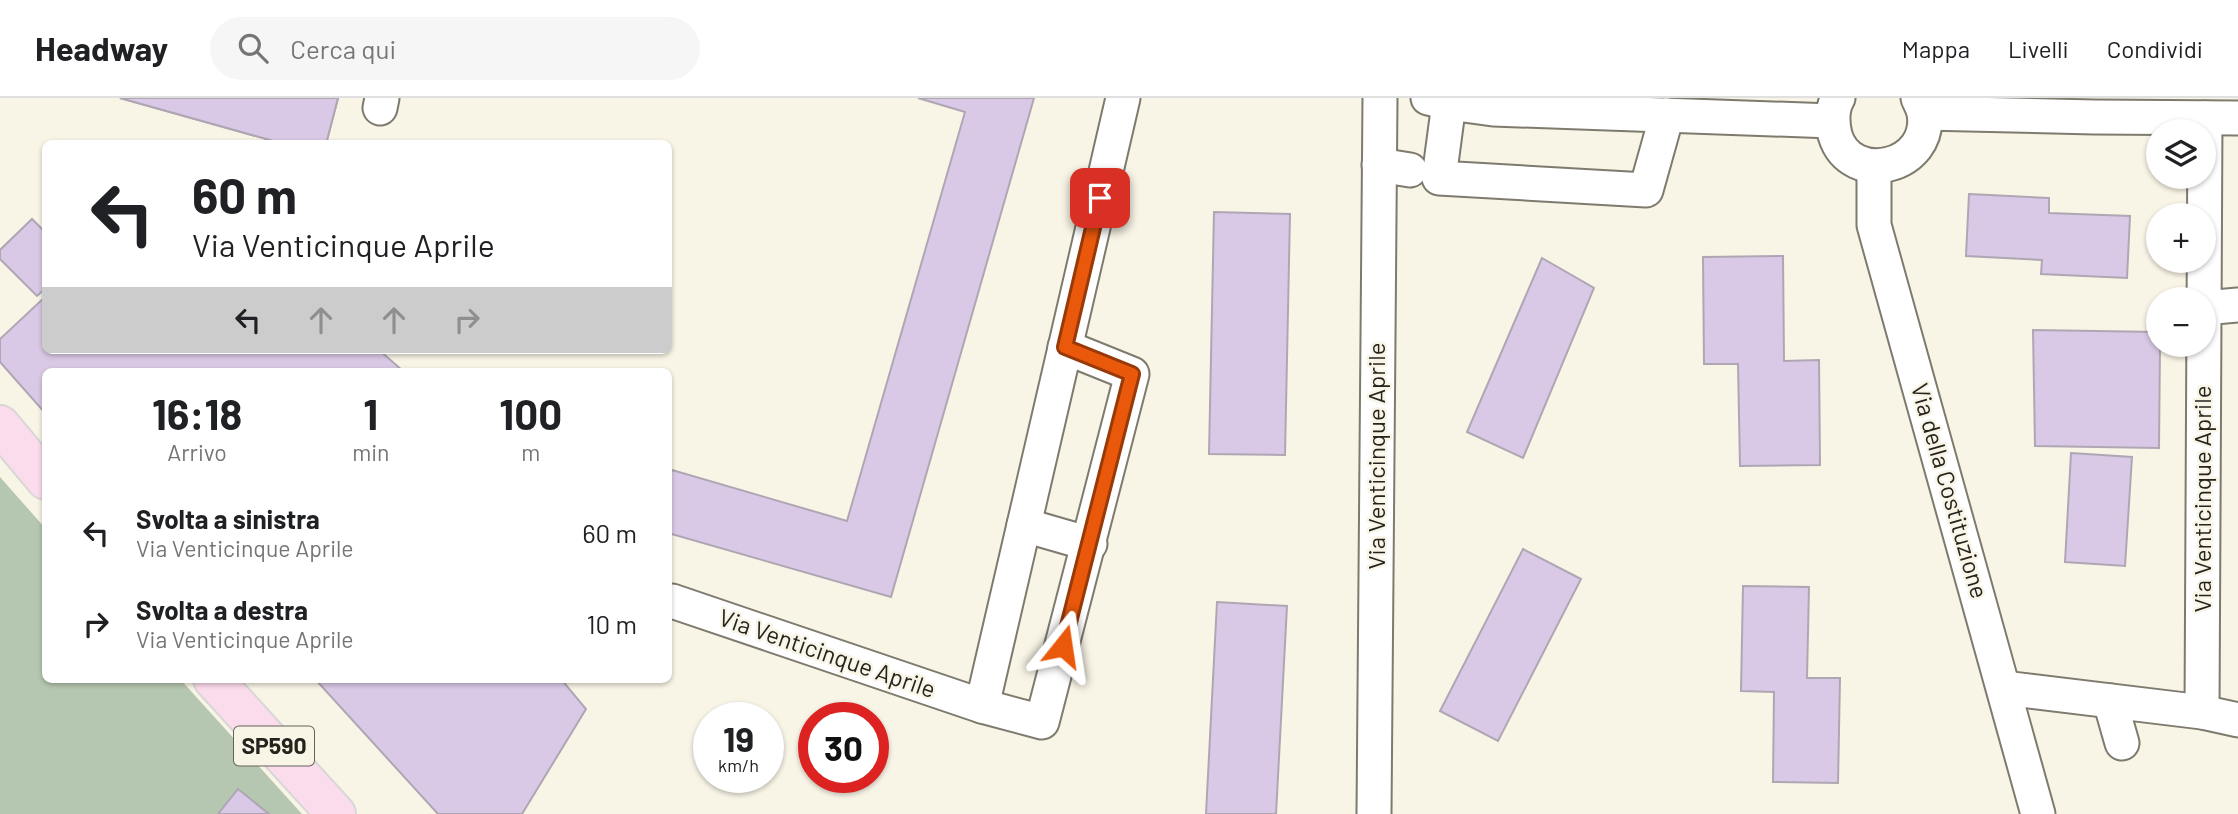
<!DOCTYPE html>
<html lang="it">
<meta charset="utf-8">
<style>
:root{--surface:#fff;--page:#f6f6f6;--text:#202124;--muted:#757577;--line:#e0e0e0}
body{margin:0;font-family:Barlow,sans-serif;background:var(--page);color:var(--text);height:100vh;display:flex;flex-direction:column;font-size:26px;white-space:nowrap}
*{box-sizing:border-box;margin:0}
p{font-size:23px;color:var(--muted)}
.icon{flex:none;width:38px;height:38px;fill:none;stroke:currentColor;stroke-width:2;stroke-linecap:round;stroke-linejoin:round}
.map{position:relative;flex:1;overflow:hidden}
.panel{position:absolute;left:42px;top:270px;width:630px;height:315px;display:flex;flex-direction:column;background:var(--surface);border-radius:10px;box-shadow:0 2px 5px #0004}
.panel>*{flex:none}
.banner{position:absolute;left:42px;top:42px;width:630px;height:214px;border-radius:10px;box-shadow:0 2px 5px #0004;background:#fff;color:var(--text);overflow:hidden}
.controls{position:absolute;left:2146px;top:21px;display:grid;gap:14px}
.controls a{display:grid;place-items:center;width:70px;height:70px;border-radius:50%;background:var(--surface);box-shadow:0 2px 5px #0004;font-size:35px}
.speed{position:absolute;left:693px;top:604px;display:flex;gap:14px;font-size:35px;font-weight:700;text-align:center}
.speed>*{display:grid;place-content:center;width:91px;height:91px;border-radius:50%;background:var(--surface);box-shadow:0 2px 5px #0004;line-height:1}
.speed small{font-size:18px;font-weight:400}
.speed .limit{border:10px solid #d22;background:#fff;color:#111}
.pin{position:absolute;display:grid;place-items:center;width:60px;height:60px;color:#fff;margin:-30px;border-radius:14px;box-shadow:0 4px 10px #0006}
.me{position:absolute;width:77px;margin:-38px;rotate:15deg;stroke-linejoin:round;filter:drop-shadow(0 0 5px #0008)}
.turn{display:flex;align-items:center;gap:24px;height:147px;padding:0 35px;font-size:32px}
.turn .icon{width:91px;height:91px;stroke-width:2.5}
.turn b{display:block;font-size:49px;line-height:60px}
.lanes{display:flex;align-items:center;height:66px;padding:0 35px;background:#0003;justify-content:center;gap:35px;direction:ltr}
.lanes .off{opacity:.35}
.eta{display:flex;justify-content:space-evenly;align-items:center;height:119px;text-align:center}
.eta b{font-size:42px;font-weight:700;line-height:49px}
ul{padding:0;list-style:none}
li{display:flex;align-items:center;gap:21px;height:91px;padding:0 35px}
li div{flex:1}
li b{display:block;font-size:26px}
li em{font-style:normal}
header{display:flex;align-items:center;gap:42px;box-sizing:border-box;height:98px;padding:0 35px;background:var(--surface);border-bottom:2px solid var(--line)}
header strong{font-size:33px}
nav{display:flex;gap:38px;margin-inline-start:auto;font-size:24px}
.search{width:490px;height:63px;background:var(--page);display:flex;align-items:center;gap:18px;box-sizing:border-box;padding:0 24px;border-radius:38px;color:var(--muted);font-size:26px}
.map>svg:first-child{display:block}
.green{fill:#b6c7b1}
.building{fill:#dac9e6;stroke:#aea7b3;stroke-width:2}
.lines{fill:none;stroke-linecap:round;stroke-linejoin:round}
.minor-casing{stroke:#7e7a6e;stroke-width:37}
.major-casing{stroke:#d8d7d6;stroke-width:42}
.minor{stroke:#fff;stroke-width:33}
.major{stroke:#fbdcec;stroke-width:38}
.route-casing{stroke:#983908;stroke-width:18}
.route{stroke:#ea580c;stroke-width:12}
.labels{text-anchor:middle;stroke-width:5;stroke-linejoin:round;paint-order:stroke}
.shield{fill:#f8f4e6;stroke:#64625a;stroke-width:2}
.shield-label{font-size:23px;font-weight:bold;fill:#25231e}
.street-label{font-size:24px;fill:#25231e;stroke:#f8f4e6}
</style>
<header>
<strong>Headway</strong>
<div class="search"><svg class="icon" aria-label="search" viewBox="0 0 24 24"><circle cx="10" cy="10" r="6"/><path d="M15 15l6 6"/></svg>Cerca qui</div>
<nav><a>Mappa</a><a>Livelli</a><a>Condividi</a></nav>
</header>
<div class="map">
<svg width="2238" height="716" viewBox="0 0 2238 716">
<rect width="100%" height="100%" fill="#f8f4e6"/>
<path class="green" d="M0,379l45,51 1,151h134l122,135h-302z"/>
<g class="building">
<path d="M120,0h218l-12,46h-42z"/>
<path d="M120,0h218l-12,46h-42z"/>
<path d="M918,0h116l-143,499 -223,-64v-52l4,-11 175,51 118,-409z"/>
<path d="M1969,96l80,4v15l81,3 -3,62 -86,-4 1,-14 -76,-4z"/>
<path d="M1214,114l76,2 -5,241 -76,-1z"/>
<path d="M32,121l14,14v55l-9,8 -37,-37v-9z"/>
<path d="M1783,158l1,105 35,-1 1,105 -80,1 -2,-102h-34l-1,-107z"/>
<path d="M1542,160l52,30 -71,170 -56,-26z"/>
<path d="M46,198v54h333l24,21h-357l-1,42 -45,-51v-23z"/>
<path d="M2033,232l125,2v13h2l-1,103 -124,-2z"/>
<path d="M2071,355l61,4 -7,109 -60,-4z"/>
<path d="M1523,451l58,30 -83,162 -58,-30z"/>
<path d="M1743,488l66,1 -2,91h33l-2,105 -65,-1 1,-90 -33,-1z"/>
<path d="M1217,504l70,4 -11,208h-70z"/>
<path d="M315,581h246l25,30 -64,105h-84z"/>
<path d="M238,691l31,25h-51z"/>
</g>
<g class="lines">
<g class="minor-casing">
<g id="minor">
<path d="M1428,0l21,5 44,6 339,12"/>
<path d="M1838,0c-7,12 -6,24 -3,37 16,53 98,32 89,-22 -1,-5 -4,-10 -6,-15"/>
<path d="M1449,5l-10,75 207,12 21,-75"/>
<path d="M380,10l2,-10"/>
<path d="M1924,15l170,4 144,1"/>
<path d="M1379,67l31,5"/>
<path d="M1874,69v58l164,589"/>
<path d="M2204,210l34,-3"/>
<path d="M1024,427l66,19"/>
<path d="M672,503l310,105 141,-608"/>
<path d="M2004,590l198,24 3,-594"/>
<path d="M2110,603l12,42"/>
<path d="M982,608l60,16 90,-348 -67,-27"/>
<path d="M2202,614l36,8"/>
<path d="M1374,716l6,-716"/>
</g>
</g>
<g class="major-casing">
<g id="major">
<path d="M0,327l46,55"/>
<path d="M213,581l123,135"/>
</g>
</g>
<use href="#minor" class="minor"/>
<use href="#major" class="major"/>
</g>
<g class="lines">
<g class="route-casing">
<path id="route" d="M1063,548l69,-272 -67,-27 35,-149"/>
</g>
<use href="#route" class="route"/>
</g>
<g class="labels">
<rect class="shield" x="234" y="628.5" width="80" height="39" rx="5"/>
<g class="shield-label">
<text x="274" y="656">SP590</text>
</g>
<g class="street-label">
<text transform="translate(1377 358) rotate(-90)" y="8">Via Venticinque Aprile</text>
<text transform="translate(1949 393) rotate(74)" y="8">Via della Costituzione</text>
<text transform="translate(2203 401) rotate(-90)" y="8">Via Venticinque Aprile</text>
<text transform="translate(827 556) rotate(19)" y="8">Via Venticinque Aprile</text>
</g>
</g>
</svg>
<div class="controls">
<a><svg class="icon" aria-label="layers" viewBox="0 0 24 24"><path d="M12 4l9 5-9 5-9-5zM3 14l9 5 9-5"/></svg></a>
<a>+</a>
<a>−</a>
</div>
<div class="speed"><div>19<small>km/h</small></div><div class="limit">30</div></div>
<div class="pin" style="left:1100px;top:100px;background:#d93025"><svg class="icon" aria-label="arrive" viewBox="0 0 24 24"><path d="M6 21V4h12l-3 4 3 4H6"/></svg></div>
<svg class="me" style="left:1063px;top:548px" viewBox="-20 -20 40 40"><path d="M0-17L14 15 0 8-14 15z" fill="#ea580c" stroke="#fff" stroke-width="4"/></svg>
<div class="banner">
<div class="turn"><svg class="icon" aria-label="left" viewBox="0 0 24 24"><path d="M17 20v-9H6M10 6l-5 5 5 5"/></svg><div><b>60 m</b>Via Venticinque Aprile</div></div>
<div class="lanes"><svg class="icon" aria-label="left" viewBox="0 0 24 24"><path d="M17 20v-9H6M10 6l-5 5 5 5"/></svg><svg class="icon off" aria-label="ahead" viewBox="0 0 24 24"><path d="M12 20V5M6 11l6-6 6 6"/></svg><svg class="icon off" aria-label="ahead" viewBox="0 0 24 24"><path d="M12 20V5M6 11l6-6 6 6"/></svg><svg class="icon off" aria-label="right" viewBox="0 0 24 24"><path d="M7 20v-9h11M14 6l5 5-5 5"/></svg></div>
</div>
<section class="panel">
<div class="eta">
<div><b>16:18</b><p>Arrivo</p></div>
<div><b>1</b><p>min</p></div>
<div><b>100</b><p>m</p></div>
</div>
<ul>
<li><svg class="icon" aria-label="left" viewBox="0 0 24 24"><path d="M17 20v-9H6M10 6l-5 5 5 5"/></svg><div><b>Svolta a sinistra</b><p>Via Venticinque Aprile</p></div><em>60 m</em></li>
<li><svg class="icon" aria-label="right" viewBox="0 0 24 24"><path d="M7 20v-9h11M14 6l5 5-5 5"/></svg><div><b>Svolta a destra</b><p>Via Venticinque Aprile</p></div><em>10 m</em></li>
</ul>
</section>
</div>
